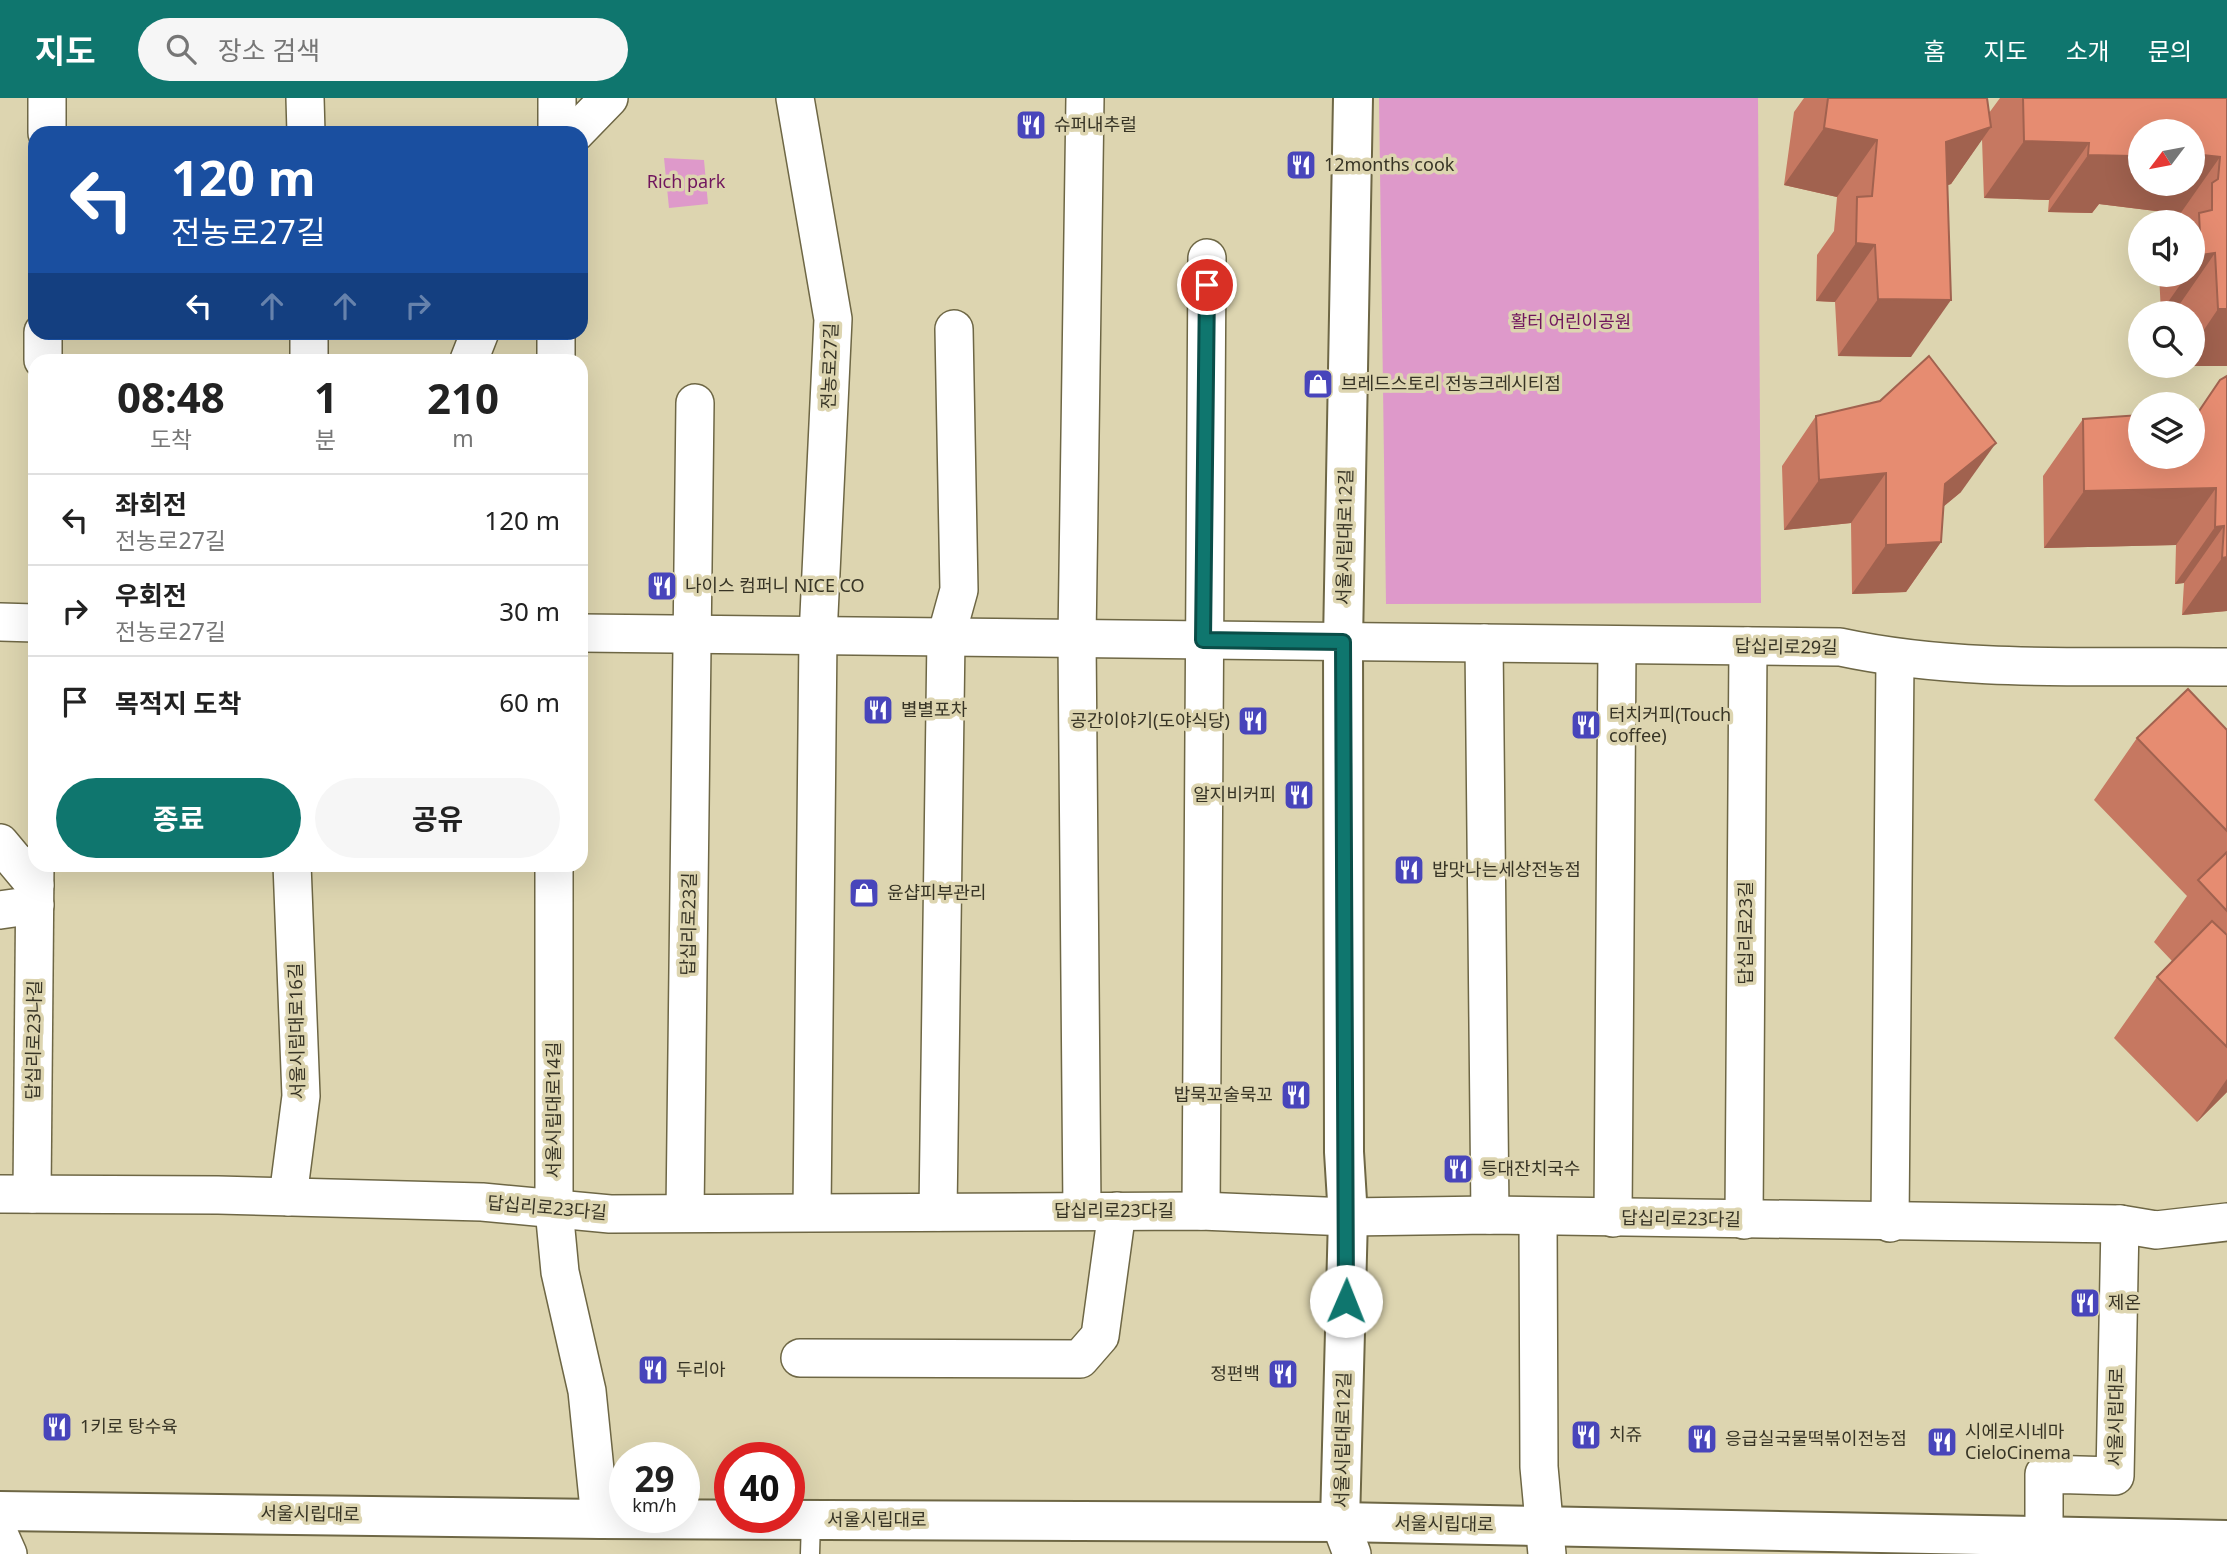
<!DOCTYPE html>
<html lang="ko">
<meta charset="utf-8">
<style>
:root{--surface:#fff;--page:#f6f6f6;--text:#222;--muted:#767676;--line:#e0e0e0;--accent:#0f766e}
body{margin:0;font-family:"Noto Sans","Noto Sans KR",sans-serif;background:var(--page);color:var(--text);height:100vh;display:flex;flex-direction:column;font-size:26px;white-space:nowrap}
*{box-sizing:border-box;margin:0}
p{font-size:23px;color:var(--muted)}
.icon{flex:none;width:38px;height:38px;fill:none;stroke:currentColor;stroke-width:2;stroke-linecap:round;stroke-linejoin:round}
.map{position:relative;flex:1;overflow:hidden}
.side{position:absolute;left:28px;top:256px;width:560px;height:518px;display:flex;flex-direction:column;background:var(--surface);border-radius:21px;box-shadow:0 7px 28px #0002}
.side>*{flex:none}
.banner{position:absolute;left:28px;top:28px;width:560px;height:214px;border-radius:21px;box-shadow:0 7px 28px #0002;background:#1a4fa0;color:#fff;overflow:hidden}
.needle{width:46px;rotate:238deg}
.controls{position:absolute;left:2128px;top:21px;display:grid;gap:14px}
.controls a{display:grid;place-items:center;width:77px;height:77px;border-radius:50%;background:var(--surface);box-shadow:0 7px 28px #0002;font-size:35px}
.speed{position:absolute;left:609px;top:1344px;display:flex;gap:14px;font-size:35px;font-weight:700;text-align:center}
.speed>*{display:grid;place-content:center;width:91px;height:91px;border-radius:50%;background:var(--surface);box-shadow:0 7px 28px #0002;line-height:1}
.speed small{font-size:18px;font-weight:400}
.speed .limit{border:10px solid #d22;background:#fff;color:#111}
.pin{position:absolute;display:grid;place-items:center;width:60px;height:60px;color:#fff;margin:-30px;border:4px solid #fff;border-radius:50%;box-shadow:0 2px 7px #0007}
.me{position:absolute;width:77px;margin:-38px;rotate:1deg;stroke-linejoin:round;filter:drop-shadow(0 0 5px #0008)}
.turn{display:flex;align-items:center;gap:24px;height:147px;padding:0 28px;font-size:32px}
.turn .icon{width:91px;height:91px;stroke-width:2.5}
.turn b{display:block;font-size:49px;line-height:60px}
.lanes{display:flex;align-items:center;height:66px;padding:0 28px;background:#0003;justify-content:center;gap:35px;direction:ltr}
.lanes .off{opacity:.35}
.eta{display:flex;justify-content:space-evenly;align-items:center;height:119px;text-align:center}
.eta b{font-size:42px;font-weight:700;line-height:49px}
.action{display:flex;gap:14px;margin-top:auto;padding:14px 28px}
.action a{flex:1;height:80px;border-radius:42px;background:var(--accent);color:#fff;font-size:28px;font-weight:700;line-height:80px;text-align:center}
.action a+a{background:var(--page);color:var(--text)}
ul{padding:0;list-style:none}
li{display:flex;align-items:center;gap:21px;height:91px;padding:0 28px;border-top:2px solid var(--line)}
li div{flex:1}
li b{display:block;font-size:26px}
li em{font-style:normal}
header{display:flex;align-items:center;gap:42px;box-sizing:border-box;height:98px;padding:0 35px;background:var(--accent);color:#fff}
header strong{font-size:33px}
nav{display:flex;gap:38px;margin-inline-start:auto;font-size:24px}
.search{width:490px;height:63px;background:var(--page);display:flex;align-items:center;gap:18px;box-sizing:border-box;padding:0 24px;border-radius:38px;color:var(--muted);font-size:26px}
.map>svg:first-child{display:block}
.green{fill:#de99ca}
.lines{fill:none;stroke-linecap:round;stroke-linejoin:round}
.lane-casing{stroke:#6e6745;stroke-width:21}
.street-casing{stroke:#6e6745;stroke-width:40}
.secondary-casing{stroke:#6e6745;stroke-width:42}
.lane{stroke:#fff;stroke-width:18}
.street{stroke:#fff;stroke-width:37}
.secondary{stroke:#fff;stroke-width:38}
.wall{fill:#c67861}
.shaded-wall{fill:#a1624f}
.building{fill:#e68c71;stroke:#a1624f;stroke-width:2}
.route-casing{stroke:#0a4d48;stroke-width:18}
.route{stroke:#0f766e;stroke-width:12}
.labels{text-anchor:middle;stroke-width:7;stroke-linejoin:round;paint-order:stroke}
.poi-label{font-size:18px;fill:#373425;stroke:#ddd5b0;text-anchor:start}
.park-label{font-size:18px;fill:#70155d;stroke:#ddd5b0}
.street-label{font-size:18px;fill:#373425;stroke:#ddd5b0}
</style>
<header>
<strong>지도</strong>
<div class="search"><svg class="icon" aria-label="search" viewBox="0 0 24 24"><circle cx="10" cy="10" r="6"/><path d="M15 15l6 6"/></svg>장소 검색</div>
<nav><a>홈</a><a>지도</a><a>소개</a><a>문의</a></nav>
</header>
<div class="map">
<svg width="2227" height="1456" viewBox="0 0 2227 1456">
<rect width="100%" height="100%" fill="#ddd5b0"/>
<g class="green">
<path d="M1379,0h379l3,505 -375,1z"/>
<path d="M664,60l40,2 4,44 -39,4z"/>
</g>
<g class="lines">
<g class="lane-casing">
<path id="lane" d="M810,1456l1,-35"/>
</g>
<g class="street-casing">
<g id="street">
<path d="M305,0l1,35"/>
<path d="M795,0l38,221 -15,317 -6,576"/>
<path d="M47,35v-35"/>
<path d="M557,35v-35"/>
<path d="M575,35l34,-35"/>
<path d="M309,234v28"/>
<path d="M43,262v-28"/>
<path d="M469,262l11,-28"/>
<path d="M556,262v-28"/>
<path d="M0,524l35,1"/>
<path d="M581,535l1259,14c126,27 259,18 387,20"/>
<path d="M1484,545l6,572"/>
<path d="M0,745l35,42"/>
<path d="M554,766v345l6,63 27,119 13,128"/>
<path d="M0,812l35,-5"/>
<path d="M0,1096l218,1 264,7 128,12 591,-3 147,6 142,-2 630,9 36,6 71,-8"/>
<path d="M32,1096l3,-330"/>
<path d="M288,1099l13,-101 -9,-232"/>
<path d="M1082,1113l-5,-572 8,-541"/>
<path d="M1201,1113l6,-953"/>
<path d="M938,1114l8,-575 13,-47 -5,-261"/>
<path d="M685,1115l10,-810"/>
<path d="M1538,1119l1,250 8,87"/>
<path d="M1613,1120l4,-573"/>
<path d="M1744,1122l4,-574"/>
<path d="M1890,1125l5,-564"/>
<path d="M800,1260l280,1 20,-23 17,-125"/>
<path d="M1340,1424l12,32"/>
<path d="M0,1438l8,18"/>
<path d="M2044,1438v-62l71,2 5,-252"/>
</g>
</g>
<g class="secondary-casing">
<g id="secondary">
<path d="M0,1413l600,8 740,3 887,18"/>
<path d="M1340,1424l8,-305 -4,-65 -1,-510 10,-544"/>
</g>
</g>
<use href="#lane" class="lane"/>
<use href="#street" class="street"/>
<use href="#secondary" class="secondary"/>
</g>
<g class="wall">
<path d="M1804,0h183l2,15 11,-15h227v268h-48h14v-53h-18v-2l-14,1 -2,-37h34v-53h-13v-8l-81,-10 -7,9 -44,-1 1,-12 -65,-2 -2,-59 -31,45 -3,1 -37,172 -73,-1 -3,-54 -19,-1 1,-46 17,-24 3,-34 -53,-12 10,-73z"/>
<path d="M2227,278v235l-45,4 2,-32 -9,1 1,-39 -132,3 -1,-72 40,-57 116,-8z"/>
<path d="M1816,318l145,76 -18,15 -2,35 -35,50 -54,2 -1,-71 -67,7 -2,-64z"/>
<path d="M2227,632v362l-30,30 -83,-84 43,-61 15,-16 -18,-19 33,-46 -93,-96 43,-62z"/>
</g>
<g class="shaded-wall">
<path d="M1991,29l-40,57 -45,15 40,-57z"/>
<path d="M1824,30l53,12 -40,57 -53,-12z"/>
<path d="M2024,43l65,2 -40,57 -65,-2z"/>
<path d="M2132,48l8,1v37h53v-30l27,3 -40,57 -81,-10 -7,9 -44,-1 40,-57z"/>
<path d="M1856,145l19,2 -40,57 -19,-1z"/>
<path d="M2215,155l-40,58 -14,1 26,-37h6v-9l8,-11z"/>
<path d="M1878,201l73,1 -40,57 -73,-1z"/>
<path d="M2218,211h9v57h-48h14v-20z"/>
<path d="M1996,345l-35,49 -51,42 35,-50z"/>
<path d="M1886,375l-35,50 -67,7 35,-50z"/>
<path d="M2216,390l-40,57 -132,3 40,-57z"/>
<path d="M2224,428l-40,57 -9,1 40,-57z"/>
<path d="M1941,444l-35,50 -54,2 34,-49z"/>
<path d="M2227,459v54l-45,4 40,-57z"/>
<path d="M2227,981v13l-30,30z"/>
</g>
<g class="building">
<path d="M1828,0h159l4,29 -45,15 5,158 -73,-1 -3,-54 -19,-2 1,-46 15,-1 5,-56 -53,-12z"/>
<path d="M2023,0h204v211h-9l-3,-56 -14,2 -2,-42 13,-3v-27l6,-4 2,-22 -27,-3v-23h-53v16l-8,-1v10l-44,-1 1,-12 -65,-2z"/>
<path d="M1929,258l67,87 -51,41 -4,58 -55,3v-72l-67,7 -3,-64 64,-15z"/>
<path d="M2227,278v181l-5,1 2,-32 -9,1 1,-39 -132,3 -1,-72 57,-4v42h53v-46h6l21,-31z"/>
<path d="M2188,591l39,41v101l-90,-93z"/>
<path d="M2227,754v59l-29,-31z"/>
<path d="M2212,823l15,14v112l-70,-70z"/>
</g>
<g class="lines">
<g class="route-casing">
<path id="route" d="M1207,187l-4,355 140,2 3,659"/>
</g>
<use href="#route" class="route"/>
</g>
<defs>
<g id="restaurant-square" transform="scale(1.575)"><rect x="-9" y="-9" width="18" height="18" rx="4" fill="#4845bb" stroke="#ddd5b0"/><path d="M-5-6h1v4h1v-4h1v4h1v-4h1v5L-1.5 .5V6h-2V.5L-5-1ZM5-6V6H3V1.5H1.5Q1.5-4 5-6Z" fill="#fff"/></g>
<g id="shop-square" transform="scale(1.575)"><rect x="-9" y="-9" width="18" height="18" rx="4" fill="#4845bb" stroke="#ddd5b0"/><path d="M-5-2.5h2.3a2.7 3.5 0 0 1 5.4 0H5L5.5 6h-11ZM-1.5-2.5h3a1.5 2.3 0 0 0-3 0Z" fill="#fff"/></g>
</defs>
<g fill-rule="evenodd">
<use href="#restaurant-square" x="1031" y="27"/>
<use href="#restaurant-square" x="1301" y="67"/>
<use href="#shop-square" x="1318" y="286"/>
<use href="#restaurant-square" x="662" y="488"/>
<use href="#restaurant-square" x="878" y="612"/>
<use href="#restaurant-square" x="1253" y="623"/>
<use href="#restaurant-square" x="1586" y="627"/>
<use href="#restaurant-square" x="1299" y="697"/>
<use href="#restaurant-square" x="1409" y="772"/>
<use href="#shop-square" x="864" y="795"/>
<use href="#restaurant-square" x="1296" y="997"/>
<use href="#restaurant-square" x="1458" y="1071"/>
<use href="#restaurant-square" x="2085" y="1205"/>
<use href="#restaurant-square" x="653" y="1272"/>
<use href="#restaurant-square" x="1283" y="1276"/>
<use href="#restaurant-square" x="57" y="1329"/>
<use href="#restaurant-square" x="1586" y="1337"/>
<use href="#restaurant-square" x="1702" y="1341"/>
<use href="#restaurant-square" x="1942" y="1344"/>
</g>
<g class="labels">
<g class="poi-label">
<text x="1054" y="33">슈퍼내추럴</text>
<text x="1324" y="73">12months cook</text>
<text x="1341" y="292">브레드스토리 전농크레시티점</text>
<text x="685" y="494">나이스 컴퍼니 NICE CO</text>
<text x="901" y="618">별별포차</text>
<text x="1609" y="623">터치커피(Touch<tspan x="1609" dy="21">coffee)</tspan></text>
<text x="1230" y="629" text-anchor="end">공간이야기(도야식당)</text>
<text x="1276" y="703" text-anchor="end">알지비커피</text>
<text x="1432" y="778">밥맛나는세상전농점</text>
<text x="887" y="801">윤샵피부관리</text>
<text x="1273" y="1003" text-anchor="end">밥묵꼬술묵꼬</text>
<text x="1481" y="1077">등대잔치국수</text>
<text x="2108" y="1211">제온</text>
<text x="676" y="1278">두리아</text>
<text x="1260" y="1282" text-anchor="end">정편백</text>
<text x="80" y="1335">1키로 탕수육</text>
<text x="1965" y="1340">시에로시네마<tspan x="1965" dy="21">CieloCinema</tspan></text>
<text x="1609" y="1343">치쥬</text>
<text x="1725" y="1347">응급실국물떡볶이전농점</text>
</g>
<g class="park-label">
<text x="686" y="90">Rich park</text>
<text x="1571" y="230">활터 어린이공원</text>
</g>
<g class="street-label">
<text transform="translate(830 268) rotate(-88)" y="6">전농로27길</text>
<text transform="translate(1345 439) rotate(-89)" y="6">서울시립대로12길</text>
<text transform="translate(1786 549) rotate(1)" y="6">답십리로29길</text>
<text transform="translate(689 826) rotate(-89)" y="6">답십리로23길</text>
<text transform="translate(1746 835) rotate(-90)" y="6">답십리로23길</text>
<text transform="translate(297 933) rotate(-91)" y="6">서울시립대로16길</text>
<text transform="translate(34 942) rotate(-89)" y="6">답십리로23나길</text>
<text transform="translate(554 1012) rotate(-90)" y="6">서울시립대로14길</text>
<text transform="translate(547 1110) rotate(5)" y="6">답십리로23다길</text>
<text x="1114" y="1119">답십리로23다길</text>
<text transform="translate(1681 1121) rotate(1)" y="6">답십리로23다길</text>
<text transform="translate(2116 1319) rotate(-89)" y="6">서울시립대로</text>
<text transform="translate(1343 1342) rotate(-89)" y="6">서울시립대로12길</text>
<text transform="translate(310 1416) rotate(1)" y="6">서울시립대로</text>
<text x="877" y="1428">서울시립대로</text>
<text transform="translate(1444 1426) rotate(1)" y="6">서울시립대로</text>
</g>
</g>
</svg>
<div class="controls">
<a><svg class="needle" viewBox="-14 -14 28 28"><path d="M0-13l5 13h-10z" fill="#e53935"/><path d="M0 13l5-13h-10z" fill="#767676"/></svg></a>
<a><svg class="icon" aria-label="sound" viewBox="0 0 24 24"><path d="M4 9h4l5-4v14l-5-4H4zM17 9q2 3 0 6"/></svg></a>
<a><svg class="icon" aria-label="search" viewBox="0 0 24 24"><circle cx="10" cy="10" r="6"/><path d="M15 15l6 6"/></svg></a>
<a><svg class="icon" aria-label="layers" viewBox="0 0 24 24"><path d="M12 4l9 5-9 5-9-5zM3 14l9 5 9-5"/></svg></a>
</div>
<div class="speed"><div>29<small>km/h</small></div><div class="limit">40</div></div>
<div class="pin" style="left:1207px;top:187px;background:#d93025"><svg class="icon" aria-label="arrive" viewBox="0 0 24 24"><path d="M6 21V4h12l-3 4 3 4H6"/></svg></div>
<svg class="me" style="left:1346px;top:1203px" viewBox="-20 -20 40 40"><circle r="19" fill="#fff"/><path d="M0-13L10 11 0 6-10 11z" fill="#0f766e"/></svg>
<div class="banner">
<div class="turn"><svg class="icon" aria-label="left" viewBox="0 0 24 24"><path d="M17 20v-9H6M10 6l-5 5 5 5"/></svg><div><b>120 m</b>전농로27길</div></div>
<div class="lanes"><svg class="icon" aria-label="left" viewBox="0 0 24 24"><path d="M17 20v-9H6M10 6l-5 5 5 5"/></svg><svg class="icon off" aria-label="ahead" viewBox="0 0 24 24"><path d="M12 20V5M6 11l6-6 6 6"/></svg><svg class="icon off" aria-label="ahead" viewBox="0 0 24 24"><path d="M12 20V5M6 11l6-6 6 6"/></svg><svg class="icon off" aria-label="right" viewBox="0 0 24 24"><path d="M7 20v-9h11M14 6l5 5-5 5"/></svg></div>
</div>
<section class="side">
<div class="eta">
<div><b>08:48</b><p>도착</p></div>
<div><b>1</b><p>분</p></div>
<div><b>210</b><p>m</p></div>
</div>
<ul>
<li><svg class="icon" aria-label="left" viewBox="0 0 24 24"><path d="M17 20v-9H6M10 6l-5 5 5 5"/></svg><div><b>좌회전</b><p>전농로27길</p></div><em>120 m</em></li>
<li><svg class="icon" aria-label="right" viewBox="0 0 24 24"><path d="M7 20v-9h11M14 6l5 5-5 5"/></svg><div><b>우회전</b><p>전농로27길</p></div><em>30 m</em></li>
<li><svg class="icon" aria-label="arrive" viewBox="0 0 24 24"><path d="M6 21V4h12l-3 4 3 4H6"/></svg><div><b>목적지 도착</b></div><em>60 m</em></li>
</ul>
<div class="action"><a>종료</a><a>공유</a></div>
</section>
</div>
